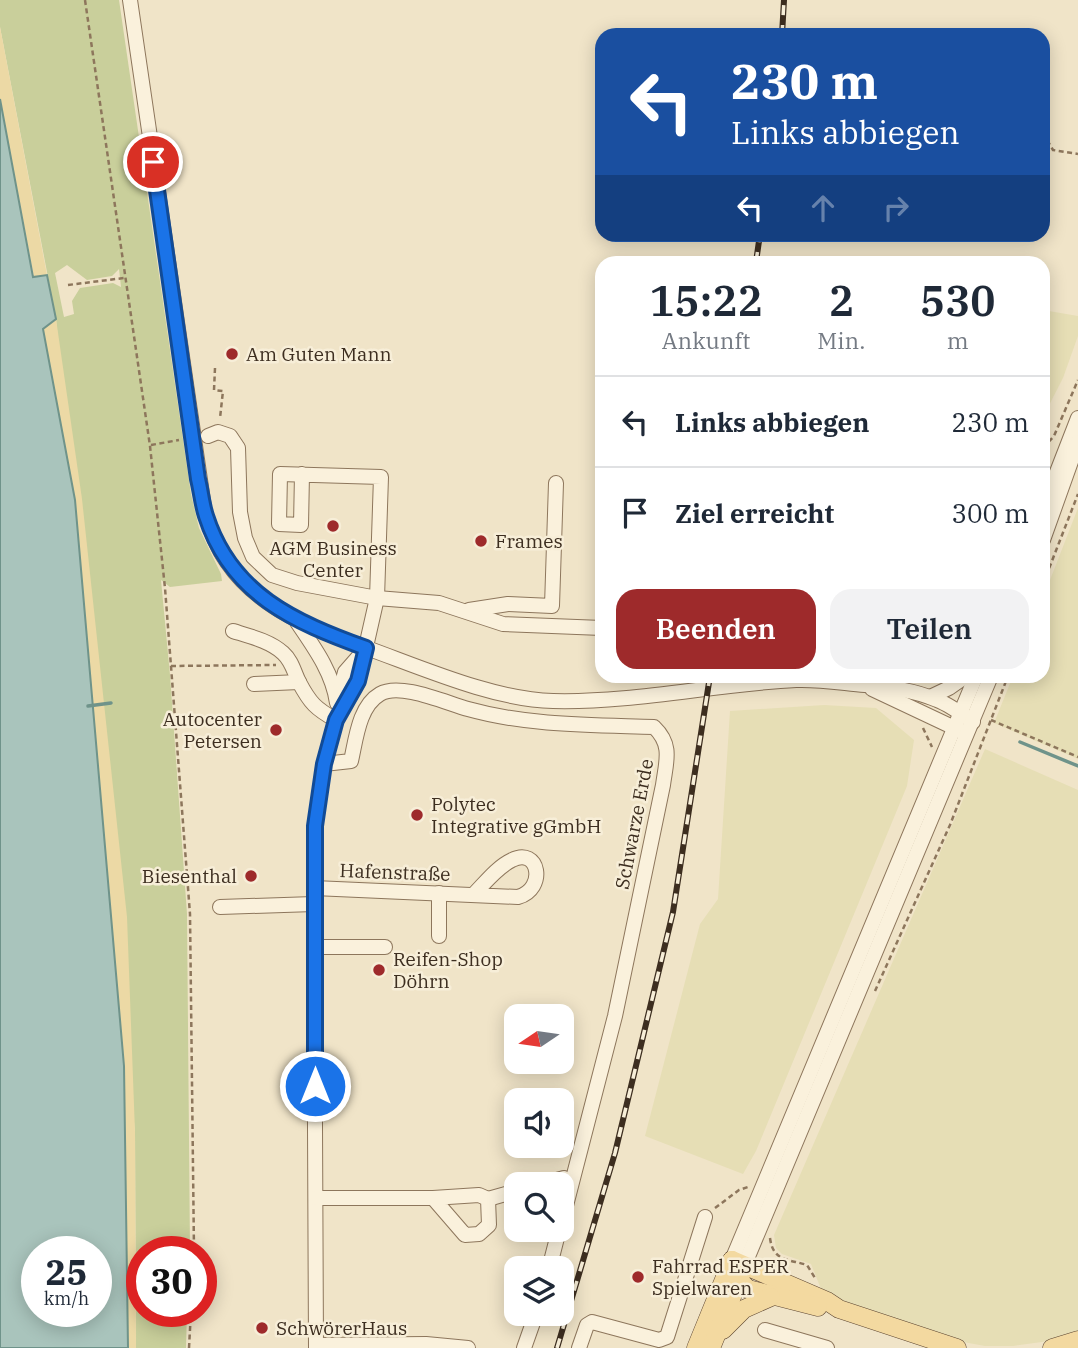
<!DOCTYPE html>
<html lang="de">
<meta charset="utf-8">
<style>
:root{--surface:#fff;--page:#f2f2f3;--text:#1f2937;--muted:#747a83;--line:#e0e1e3;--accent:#9e2a2b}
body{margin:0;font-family:"IBM Plex Serif",serif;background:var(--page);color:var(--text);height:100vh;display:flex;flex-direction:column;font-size:26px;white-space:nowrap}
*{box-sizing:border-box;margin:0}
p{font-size:23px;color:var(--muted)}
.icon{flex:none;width:38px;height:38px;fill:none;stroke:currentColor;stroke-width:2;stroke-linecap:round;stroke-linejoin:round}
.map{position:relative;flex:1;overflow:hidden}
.details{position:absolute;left:595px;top:256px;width:455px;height:427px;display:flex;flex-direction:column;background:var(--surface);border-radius:21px;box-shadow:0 4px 18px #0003}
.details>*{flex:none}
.guide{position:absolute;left:595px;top:28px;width:455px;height:214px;border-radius:21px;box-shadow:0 4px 18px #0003;background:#1a4fa0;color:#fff;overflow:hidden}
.needle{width:46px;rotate:257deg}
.buttons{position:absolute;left:504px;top:1004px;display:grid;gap:14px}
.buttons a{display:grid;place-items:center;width:70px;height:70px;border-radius:14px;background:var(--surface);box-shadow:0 4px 18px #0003;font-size:35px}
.speed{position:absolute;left:21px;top:1236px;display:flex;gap:14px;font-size:35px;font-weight:700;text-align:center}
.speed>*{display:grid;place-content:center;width:91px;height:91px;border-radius:50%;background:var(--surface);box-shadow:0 4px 18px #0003;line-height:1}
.speed small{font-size:18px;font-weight:400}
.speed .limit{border:10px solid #d22;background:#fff;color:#111}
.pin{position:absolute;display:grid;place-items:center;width:60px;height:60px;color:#fff;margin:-30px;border:4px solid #fff;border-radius:50%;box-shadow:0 2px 7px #0007}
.me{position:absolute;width:77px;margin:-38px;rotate:0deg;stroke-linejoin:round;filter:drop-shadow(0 0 5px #0008)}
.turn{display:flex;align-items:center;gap:24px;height:147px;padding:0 21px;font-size:32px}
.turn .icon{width:91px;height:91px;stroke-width:2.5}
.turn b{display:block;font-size:49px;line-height:60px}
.lanes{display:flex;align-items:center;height:66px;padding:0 21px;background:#0003;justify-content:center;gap:35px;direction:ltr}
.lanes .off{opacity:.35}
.eta{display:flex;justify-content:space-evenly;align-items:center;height:119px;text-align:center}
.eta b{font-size:42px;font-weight:600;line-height:49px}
.button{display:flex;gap:14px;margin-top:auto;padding:14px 21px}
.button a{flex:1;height:80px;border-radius:21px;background:var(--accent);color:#fff;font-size:28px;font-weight:600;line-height:80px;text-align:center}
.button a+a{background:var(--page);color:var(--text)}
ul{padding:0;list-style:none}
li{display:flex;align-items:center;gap:21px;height:91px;padding:0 21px;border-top:2px solid var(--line)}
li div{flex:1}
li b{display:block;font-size:26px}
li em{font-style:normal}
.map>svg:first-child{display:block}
.farmland{fill:#e6deb5}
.green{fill:#c9cf9b;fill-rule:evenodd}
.sand{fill:#ecd9a5}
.water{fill:#a9c4bc;stroke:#6f938a;stroke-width:2;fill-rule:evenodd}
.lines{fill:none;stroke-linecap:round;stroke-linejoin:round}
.stream{stroke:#6f938a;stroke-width:3.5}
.minor-casing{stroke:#8d765c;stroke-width:16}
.major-casing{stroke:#5b4430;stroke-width:19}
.path{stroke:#8d765c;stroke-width:2.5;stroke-dasharray:5 3.5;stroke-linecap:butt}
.minor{stroke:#faf1dc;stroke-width:14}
.major{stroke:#f3d9a0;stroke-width:18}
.rail-casing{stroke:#3d2e20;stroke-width:6}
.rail{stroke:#f7eed8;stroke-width:3.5;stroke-dasharray:10;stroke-linecap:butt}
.route-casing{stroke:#114b97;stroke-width:18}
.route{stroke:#1a73e8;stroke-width:12}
.poi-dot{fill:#9e2a2b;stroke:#f7eed8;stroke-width:2.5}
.labels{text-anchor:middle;stroke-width:5;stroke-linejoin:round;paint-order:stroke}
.poi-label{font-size:19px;fill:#3d2e20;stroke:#f7eed8;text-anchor:start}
.street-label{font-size:19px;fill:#3d2e20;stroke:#f7eed8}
</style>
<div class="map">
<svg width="1078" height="1348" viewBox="0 0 1078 1348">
<rect width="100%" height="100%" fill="#f0e4c8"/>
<g class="farmland">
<path d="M1043,310l35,6v20l-15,42 -20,39z"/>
<path d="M1078,508v251l-84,-36 19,-47h30v-78z"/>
<path d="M824,705l52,3 38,32 -7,46 -151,365 -13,23 -98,-38 55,-212 18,-25 12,-188z"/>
<path d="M985,749l93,41v541l-29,10 -36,5h-28l-22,-4 -140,-48 -12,-30 -29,-10 -6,-6 -2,-13z"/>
</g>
<path class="green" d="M0,0h119l72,494 8,34 22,46 1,7 -52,6 -9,-7 9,95 17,239 3,336 -48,1v60h45l-1,37h-50l-1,-216 -79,-813 -56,-292zM67,265l20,15 25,-4 7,-7 2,18 -8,-4 -33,5 -8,13 2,13 -10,3 -9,-44z"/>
<g class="sand">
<path d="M0,27l47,248 -13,2 -34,-178z"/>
<path d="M56,319l26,180 45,418 8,215 1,216h-8l-4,-282 -81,-737z"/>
</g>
<path class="water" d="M0,99l33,178 14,-2 9,44 -13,10 32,171 49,566 4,282h-128zM37,1251h59v60h-59z"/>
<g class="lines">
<g class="stream">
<path d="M88,706l23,-3"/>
<path d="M1020,742l58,24"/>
</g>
<g class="minor-casing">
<g id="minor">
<path d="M130,0l75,514c6,17 12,34 22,48 31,46 87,68 137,85 56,20 130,53 189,54 81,2 162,-17 243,-21 23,-1 46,3 69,5 24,2 49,5 72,15 13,5 25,14 36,22"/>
<path d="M208,436l10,-4 12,4 8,12 2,64 5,26 8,19 19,18 25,8 80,15 62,5 64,21 99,4"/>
<path d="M302,474l-1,51 -22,-1 1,-50 101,3 -4,121 -19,84 -22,38 -12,44 -9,62 -1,78 2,444"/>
<path d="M1043,508l35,-90"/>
<path d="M1043,540l35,-98"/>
<path d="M469,610l39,-6 44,2 4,-123"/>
<path d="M297,622c17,25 36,51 40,81"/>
<path d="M233,631c16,5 37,10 50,22 9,8 11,19 16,29 11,21 17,27 37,38"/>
<path d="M254,684l45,-2"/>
<path d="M872,689l89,42"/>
<path d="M930,697l19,-9 17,-12"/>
<path d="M338,698l7,-26 21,-24"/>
<path d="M324,764l27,-3c5,-22 8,-55 29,-67 20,-12 66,9 88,15 61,17 124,16 186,18 19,18 12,35 9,58l-48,231 -53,205"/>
<path d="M314,888l204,9c29,-8 21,-51 -6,-37 -15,7 -27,23 -38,34"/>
<path d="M220,907l94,-3"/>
<path d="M439,936v-43"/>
<path d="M314,947h71"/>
<path d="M538,1185l26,-7"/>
<path d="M316,1198h117l46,-3 9,4 1,26 -10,9 -14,1 -32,-37"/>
<path d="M488,1199l28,-8"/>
<path d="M732,1260l244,-584"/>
<path d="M744,1266l247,-590"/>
<path d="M549,1269l10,-39"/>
<path d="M765,1330l62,18"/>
<path d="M316,1345l110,-1 42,4"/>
<path d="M524,1348l12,-34"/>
<path d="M579,1348l8,-23 5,-3 67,18 8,-3 38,-120"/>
</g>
</g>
<g class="major-casing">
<g id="major">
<path d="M732,1260l95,41 12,8 118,39"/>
<path d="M732,1260l7,20 9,9 70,18"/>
<path d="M723,1330l21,-21 27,-12"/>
<path d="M696,1348l36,-88"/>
<path d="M711,1348l31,-76"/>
<path d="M1052,1348l26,-8"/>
</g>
</g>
<g class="path">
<path d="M85,0l65,446 15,142 25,326 4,337"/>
<path d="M1043,133l10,17 25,4"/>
<path d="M68,285l56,-7"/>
<path d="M215,368l-1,22 9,1 -3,27"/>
<path d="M151,445l28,-5"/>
<path d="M1043,448l11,-12 24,-56"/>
<path d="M1043,584l35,-90"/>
<path d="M171,666l105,-1"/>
<path d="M991,720l87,37"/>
<path d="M923,728l9,19"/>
<path d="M875,991l75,-166 58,-149"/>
<path d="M715,1208l24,-18 9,-3"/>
<path d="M770,1238c3,24 19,21 37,27l8,13"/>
<path d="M189,1348l2,-37"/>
</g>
<use href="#minor" class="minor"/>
<use href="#major" class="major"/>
<g class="rail-casing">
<g id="rail">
<path d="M782,35l2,-35"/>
<path d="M756,262l4,-28"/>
<path d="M557,1348l58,-195 58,-241 37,-236"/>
</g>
</g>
<use href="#rail" class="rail"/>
</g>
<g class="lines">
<g class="route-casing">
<path id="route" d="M153,162l45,317c3,12 4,25 8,37 25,78 88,106 160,132l-8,33 -22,39 -12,44 -9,62v260"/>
</g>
<use href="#route" class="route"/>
</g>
<g class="poi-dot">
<circle cx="232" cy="354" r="7"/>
<circle cx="333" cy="526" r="7"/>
<circle cx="481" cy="541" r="7"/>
<circle cx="276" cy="730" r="7"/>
<circle cx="417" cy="815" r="7"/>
<circle cx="251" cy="876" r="7"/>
<circle cx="379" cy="970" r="7"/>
<circle cx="638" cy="1277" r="7"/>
<circle cx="262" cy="1328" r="7"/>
</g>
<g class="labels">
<g class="poi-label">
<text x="246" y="361">Am Guten Mann</text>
<text x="495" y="548">Frames</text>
<text x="333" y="555" text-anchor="middle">AGM Business<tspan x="333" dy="22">Center</tspan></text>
<text x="262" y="726" text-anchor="end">Autocenter<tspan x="262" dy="22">Petersen</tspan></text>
<text x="431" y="811">Polytec<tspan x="431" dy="22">Integrative gGmbH</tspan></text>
<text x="237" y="883" text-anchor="end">Biesenthal</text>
<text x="393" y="966">Reifen-Shop<tspan x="393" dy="22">Döhrn</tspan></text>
<text x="652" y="1273">Fahrrad ESPER<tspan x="652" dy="22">Spielwaren</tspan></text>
<text x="276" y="1335">SchwörerHaus</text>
</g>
<g class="street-label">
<text transform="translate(634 824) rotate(-79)" y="7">Schwarze Erde</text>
<text transform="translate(395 872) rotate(2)" y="7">Hafenstraße</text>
</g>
</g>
</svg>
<div class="buttons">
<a><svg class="needle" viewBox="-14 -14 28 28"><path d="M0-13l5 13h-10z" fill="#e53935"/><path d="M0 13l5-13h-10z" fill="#747a83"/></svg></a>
<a><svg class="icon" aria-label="sound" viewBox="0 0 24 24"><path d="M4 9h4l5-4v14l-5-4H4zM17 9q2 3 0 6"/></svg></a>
<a><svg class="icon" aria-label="search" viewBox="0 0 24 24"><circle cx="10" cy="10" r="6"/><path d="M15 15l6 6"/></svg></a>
<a><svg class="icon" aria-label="layers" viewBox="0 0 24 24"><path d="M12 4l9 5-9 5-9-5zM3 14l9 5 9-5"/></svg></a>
</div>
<div class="speed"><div>25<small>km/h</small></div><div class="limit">30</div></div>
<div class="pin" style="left:153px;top:162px;background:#d93025"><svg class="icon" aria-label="arrive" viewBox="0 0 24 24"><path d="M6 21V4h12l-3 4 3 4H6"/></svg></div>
<svg class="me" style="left:315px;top:1086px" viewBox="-20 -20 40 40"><circle r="17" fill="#1a73e8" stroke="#fff" stroke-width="3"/><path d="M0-11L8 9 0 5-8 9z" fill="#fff"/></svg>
<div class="guide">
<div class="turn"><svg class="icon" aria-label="left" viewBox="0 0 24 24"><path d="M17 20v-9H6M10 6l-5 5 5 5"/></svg><div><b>230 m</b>Links abbiegen</div></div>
<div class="lanes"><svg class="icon" aria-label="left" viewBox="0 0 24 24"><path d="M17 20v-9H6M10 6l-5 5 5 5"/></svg><svg class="icon off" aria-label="ahead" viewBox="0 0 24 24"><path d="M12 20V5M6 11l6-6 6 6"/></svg><svg class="icon off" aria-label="right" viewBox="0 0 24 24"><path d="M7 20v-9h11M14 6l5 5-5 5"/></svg></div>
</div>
<section class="details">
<div class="eta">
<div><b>15:22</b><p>Ankunft</p></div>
<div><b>2</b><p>Min.</p></div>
<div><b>530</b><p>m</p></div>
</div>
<ul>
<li><svg class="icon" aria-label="left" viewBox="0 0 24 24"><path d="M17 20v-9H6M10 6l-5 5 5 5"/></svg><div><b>Links abbiegen</b></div><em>230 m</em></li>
<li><svg class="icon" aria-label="arrive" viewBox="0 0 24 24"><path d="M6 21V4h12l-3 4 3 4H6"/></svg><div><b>Ziel erreicht</b></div><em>300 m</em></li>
</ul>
<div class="button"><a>Beenden</a><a>Teilen</a></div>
</section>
</div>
